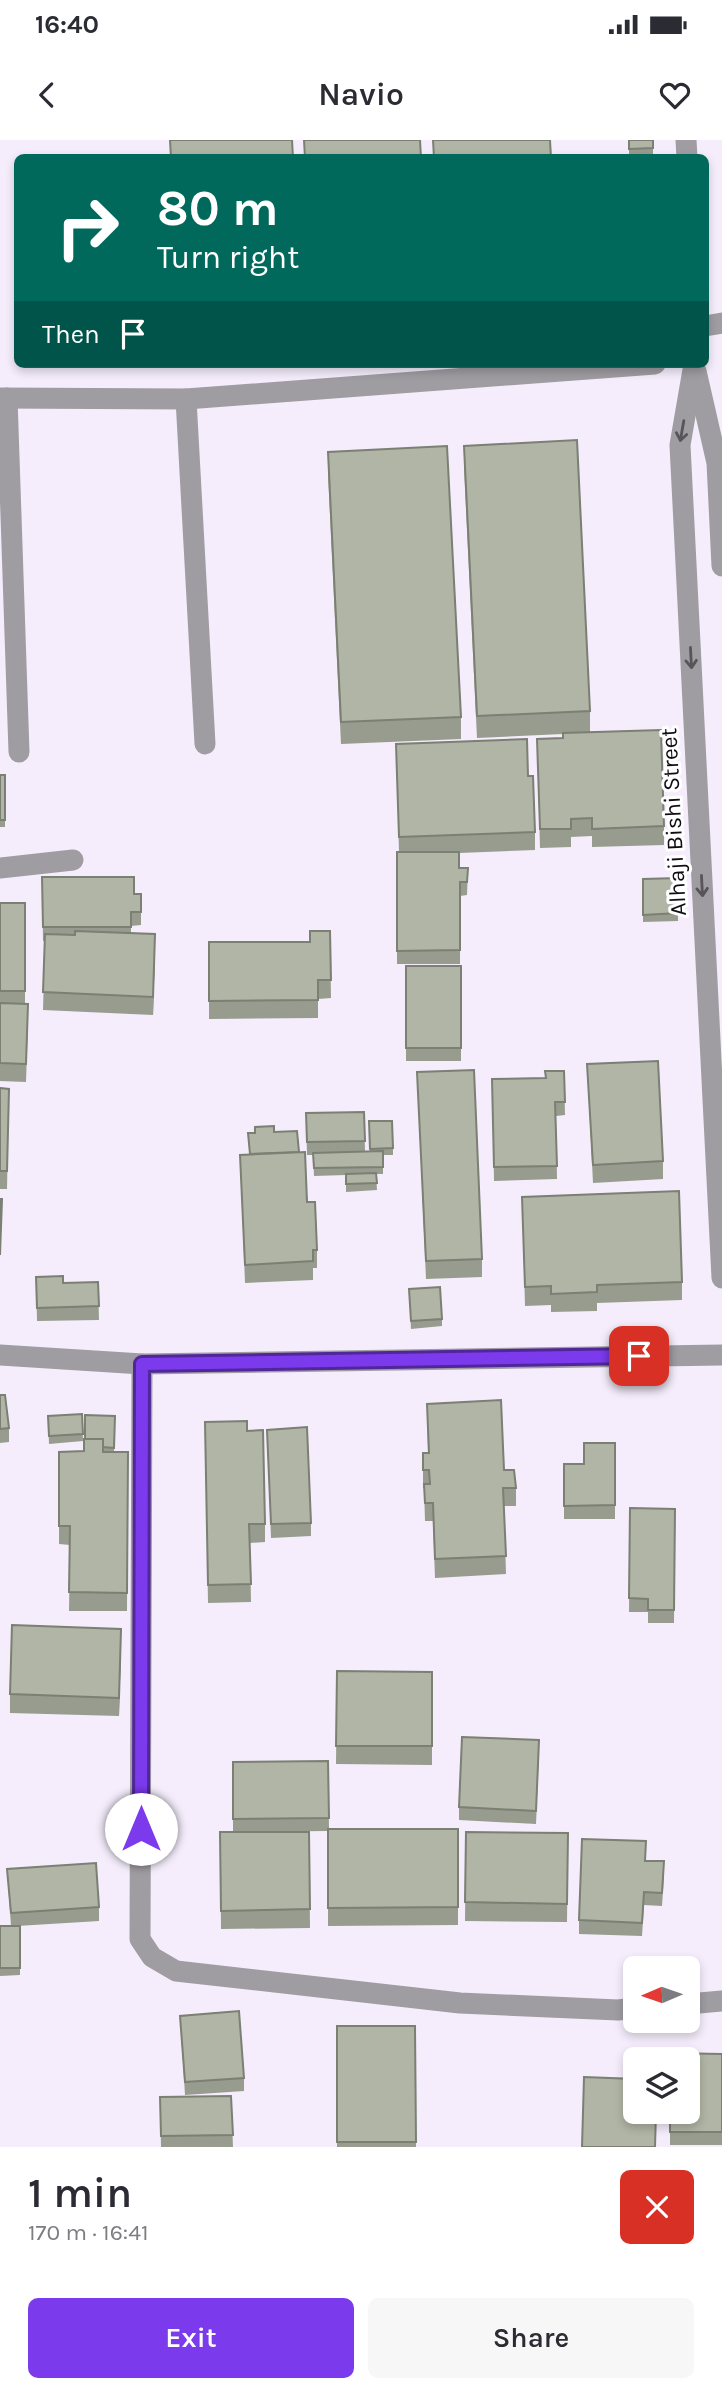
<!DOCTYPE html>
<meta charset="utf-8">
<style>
:root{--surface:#fff;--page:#f7f7f7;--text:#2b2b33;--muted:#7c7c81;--accent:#7c3aed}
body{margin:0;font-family:Karla,sans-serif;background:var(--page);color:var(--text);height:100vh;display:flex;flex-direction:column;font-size:26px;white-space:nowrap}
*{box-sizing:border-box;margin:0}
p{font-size:23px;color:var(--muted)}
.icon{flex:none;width:38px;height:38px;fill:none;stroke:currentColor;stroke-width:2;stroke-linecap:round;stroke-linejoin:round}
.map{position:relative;height:2007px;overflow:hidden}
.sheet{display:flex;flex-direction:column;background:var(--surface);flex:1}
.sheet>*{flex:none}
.hud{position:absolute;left:14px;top:14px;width:695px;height:214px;border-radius:10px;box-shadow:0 4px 10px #0003;background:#00695c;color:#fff;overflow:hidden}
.needle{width:46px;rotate:268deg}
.buttons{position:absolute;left:623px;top:1816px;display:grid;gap:14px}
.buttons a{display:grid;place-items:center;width:77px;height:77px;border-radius:10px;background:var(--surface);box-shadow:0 4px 10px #0003;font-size:35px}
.pin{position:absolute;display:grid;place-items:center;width:60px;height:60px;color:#fff;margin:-30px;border-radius:14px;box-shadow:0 4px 10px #0006}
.me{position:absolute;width:77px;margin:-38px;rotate:0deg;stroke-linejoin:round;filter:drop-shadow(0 0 5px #0008)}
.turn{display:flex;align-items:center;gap:24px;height:147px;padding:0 28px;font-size:32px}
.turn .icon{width:91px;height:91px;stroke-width:2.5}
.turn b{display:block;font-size:49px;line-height:60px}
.then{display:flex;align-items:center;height:66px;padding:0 28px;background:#0003;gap:14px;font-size:26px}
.round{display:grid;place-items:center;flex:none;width:74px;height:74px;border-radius:10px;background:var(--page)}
.summary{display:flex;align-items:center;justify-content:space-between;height:119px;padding:0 28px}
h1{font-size:42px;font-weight:600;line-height:52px}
.cta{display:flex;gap:14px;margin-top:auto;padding:14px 28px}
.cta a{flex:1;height:80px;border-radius:10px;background:var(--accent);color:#fff;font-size:28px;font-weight:600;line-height:80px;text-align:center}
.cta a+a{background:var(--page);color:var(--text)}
.status{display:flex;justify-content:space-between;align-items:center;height:49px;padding:0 35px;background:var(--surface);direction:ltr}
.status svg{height:19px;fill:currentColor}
header{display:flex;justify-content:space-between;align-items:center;height:91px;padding:0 28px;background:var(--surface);font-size:32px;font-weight:600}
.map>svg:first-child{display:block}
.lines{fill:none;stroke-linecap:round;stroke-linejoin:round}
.street{stroke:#9f9ca2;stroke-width:21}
.wall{fill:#979c8e}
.shaded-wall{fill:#7b7f74}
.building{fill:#b0b5a5;stroke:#7b7f74;stroke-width:2}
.oneway{stroke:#58545a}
.route-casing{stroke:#51269a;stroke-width:18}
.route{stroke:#7c3aed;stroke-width:12}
.labels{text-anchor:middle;stroke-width:6;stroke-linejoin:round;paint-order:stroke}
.street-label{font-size:23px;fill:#100d12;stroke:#fff}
</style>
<div class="status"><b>16:40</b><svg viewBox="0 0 49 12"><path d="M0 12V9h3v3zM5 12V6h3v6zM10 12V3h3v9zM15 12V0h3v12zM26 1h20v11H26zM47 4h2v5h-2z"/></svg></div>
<header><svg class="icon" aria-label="back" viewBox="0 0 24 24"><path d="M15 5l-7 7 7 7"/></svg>Navio<svg class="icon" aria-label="heart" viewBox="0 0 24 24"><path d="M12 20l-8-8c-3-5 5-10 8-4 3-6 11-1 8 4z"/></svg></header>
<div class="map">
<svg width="722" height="2007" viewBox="0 0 722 2007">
<rect width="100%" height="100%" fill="#f5edfc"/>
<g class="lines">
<g class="street">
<path d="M686,0l1,18"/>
<path d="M705,186l17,-3"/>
<path d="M694,224l-14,81 42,833"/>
<path d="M696,231l21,92 5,103"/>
<path d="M0,258l186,1 469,-35"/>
<path d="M7,258l12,354"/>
<path d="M186,259l19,345"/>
<path d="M0,728l73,-8"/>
<path d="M0,1215l142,9 580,-9"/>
<path d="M142,1224l-2,575 12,18 24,14 284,32 158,7 17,-2"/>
<path d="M688,1864l34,-3"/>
</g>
</g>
<g class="wall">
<path d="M629,0h24v15l-24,1z"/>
<path d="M464,306l126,265v21l74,94v19l-72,2v-11l-21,1v10l-31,1 -3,-109 26,-1v-4l-86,4 -13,-270z"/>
<path d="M328,312l133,265v22l-120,5 -13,-270z"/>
<path d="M396,604l132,32 7,56v18l-76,3v15h9l-1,27 -7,1v68h-63v-112h2z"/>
<rect x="0" y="635" width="5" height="52"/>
<path d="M42,737l92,17h7v31l-10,1v7l24,19 -2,63 -110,-5 2,-69h-2z"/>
<path d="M678,738v43l-35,1v-43z"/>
<path d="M0,763h25v101l3,18 -2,60 -26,-1z"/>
<path d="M330,791l1,67 -13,1v19l-109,1v-77h101z"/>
<rect x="406" y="826" width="55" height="95"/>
<path d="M587,924l76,97v18l-70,4z"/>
<path d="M564,931l1,44 -9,1 1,63 -63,2 -2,-102 53,-1z"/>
<path d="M417,932l65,187v18l-56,2z"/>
<path d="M0,948l9,1 -2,100h-7z"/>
<path d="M364,972l1,39h5l-1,-30 24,27v7h-10v19h-7l1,16 -31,2v-17l-32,1 -1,-21h-6l-1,-42z"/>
<path d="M274,992l25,20 18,98v18h-4v12l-68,3 -5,-128 9,-1z"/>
<path d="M522,1057l160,85v18l-85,3v8l-46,1v-7l-26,1z"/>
<path d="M36,1137l27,6 35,-1 1,38 -62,1z"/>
<path d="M409,1149l33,30v7l-31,3z"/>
<path d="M0,1255l9,33v14l-9,1z"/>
<path d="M427,1264l77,66 12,18v18h-12l2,68 -71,4 -2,-57h-8l-1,-33h-1v-35h5z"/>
<path d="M82,1274l1,27 -34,3 -1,-28z"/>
<path d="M115,1276l-1,36h14l-1,159h-58l1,-66 -11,-1v-92l25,-1z"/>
<path d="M205,1282l42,9 18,93v18l-15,1 1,59 -43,1z"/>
<path d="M267,1290l44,93v13l-40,2z"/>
<path d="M615,1303v76h-51v-55h20z"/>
<path d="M630,1368l45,1 -1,114h-26v-11h-19z"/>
<path d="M121,1508l-2,68 -109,-3v-19z"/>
<path d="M337,1531l95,1v93l-96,-1z"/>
<path d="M539,1614l-3,70 -77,-4v-13z"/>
<path d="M328,1621l1,68h129v96l-130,1v-95l-95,1v-70z"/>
<path d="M220,1692h89l1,96 -89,1z"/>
<path d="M466,1692l102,1 -1,89 -102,-1z"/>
<path d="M646,1721l18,14 -2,31 -18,-1 -2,31 -63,-2v-14z"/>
<path d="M7,1729l92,38v14l-82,5h3v49l-20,1v-50h11z"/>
<path d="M180,1876l64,62v13l-59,4z"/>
<path d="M337,1886h78l1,121h-79z"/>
<path d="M722,1914v91h-52v-33z"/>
<path d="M231,1956l2,51h-72l-1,-50z"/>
</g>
<g class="shaded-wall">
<path d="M155,794v18l-2,63v-18z"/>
<path d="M121,1489v19l-2,68v-18z"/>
</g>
<g class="building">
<path d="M170,0h122l1,18h-122z"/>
<path d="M304,0h116l1,18h-116z"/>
<path d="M433,0h117l1,18h-117z"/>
<path d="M629,0h24v8l-24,1z"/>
<path d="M577,300l13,271 -113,5 -13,-270z"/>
<path d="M447,306l14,271 -120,5 -13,-270z"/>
<path d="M661,590l3,96 -72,3v-11l-21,1v10h-31l-3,-90 26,-1v-5z"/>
<path d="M527,599l1,37h5l2,56 -136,5 -3,-93z"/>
<rect x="0" y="635" width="5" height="45"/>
<path d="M397,712h62v16h9l-1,14h-7v68l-63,1z"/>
<path d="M42,737h92v17h7v18h-10v15h-88z"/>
<path d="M678,738v35l-35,2v-36z"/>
<rect x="0" y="763" width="25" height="88"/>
<path d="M75,791l80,3 -2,63 -110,-5 2,-58 30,1z"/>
<path d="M310,791h20l1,49h-13v20l-109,1v-59h101z"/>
<rect x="406" y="826" width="55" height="82"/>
<path d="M0,863l28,1 -2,60 -26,-1z"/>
<path d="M658,921l5,100 -70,4 -6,-101z"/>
<path d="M474,930l8,189 -56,2 -9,-189z"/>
<path d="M545,931h19l1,31h-10l2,64 -63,1 -2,-88 54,-1z"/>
<path d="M0,948l9,1 -2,82h-7z"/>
<path d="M364,972l1,29 -58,1 -1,-29z"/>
<path d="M369,981h23l1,27 -23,1z"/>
<path d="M274,986v6l23,-1 2,21 -49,2 -2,-21h7v-6z"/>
<path d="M383,1011v16l-69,1 -1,-15z"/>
<path d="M305,1012l2,50h8l2,48h-4v11l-68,4 -5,-110z"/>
<path d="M376,1033l1,10 -31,1v-10z"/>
<path d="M679,1051l3,91 -85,3v7l-46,2v-8l-26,1 -3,-90z"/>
<path d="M0,1059h2l-2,56z"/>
<path d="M63,1136v7l35,-1 1,24 -62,2 -1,-31z"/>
<path d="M440,1147l2,32 -31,2 -2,-32z"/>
<path d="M0,1255h5l4,33 -9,1z"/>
<path d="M501,1260l3,70h10l2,18h-13l3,68 -71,3 -2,-56h-8l-1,-19h6l-1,-14h-6v-17h6l-2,-49z"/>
<path d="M82,1274l1,20 -34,2 -1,-20z"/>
<path d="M85,1275l30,1 -1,32 -11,-1v-8h-18z"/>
<path d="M247,1281v10l16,-1 2,94h-16l2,60 -43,1 -3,-163z"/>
<path d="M307,1287l4,96 -40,1 -4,-94z"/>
<path d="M84,1299h19v13h25l-1,141 -58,-1 1,-66h-11v-74l25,-1z"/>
<path d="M584,1303h31v62l-51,1v-42h20z"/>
<path d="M630,1368l45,1 -1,101h-26v-11l-19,-1z"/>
<path d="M12,1485l109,4 -2,69 -109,-4z"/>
<path d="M337,1531l95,1v74h-96z"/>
<path d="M462,1597l77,3 -3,71 -77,-4z"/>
<path d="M328,1621l1,57 -96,1v-57z"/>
<path d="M328,1689h130v78l-130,1z"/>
<path d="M220,1692h89l1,77 -89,2z"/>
<path d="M466,1692l102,1 -1,71 -102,-2z"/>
<path d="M582,1699l64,2 -1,20h19l-2,32 -18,-1 -2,31 -63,-3z"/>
<path d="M96,1723l3,44 -88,6 -4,-44z"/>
<rect x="0" y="1786" width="20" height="42"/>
<path d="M239,1871l5,67 -59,4 -5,-66z"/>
<path d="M337,1886h78l1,116h-79z"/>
<path d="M670,1913l52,1v78h-52v-20h18v-52h-18z"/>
<path d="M584,1937l51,2v33h21l-1,35h-73z"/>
<path d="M231,1956l2,39 -72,1 -1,-39z"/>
</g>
<defs><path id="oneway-shaft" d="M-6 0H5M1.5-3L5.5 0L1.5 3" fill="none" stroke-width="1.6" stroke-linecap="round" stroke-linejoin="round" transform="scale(1.75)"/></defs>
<g class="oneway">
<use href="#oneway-shaft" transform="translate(682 291) rotate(100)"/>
<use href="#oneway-shaft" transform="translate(691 518) rotate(87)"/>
<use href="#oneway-shaft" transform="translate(702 746) rotate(87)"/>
</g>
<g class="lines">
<g class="route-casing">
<path id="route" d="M141,1689l1,-465 497,-8"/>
</g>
<use href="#route" class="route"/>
</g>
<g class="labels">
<g class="street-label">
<text transform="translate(673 682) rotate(-93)" y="8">Alhaji Bishi Street</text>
</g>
</g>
</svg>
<div class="buttons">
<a><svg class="needle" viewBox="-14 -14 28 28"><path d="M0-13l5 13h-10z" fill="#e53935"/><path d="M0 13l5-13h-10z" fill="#7c7c81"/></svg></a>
<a><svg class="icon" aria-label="layers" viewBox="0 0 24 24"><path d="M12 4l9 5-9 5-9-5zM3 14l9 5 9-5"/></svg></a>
</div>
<div class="pin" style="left:639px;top:1216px;background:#d93025"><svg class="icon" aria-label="arrive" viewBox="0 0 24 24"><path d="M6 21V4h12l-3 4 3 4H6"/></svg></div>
<svg class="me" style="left:141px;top:1689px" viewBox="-20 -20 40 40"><circle r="19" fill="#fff"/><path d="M0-13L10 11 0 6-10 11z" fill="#7c3aed"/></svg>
<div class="hud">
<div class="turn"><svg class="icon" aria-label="right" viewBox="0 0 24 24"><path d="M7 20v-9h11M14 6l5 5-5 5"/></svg><div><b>80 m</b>Turn right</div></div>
<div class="then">Then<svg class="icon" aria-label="arrive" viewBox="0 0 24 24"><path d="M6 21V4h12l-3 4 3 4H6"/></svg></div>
</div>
</div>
<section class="sheet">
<div class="summary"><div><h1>1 min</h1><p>170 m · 16:41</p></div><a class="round" style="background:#d93025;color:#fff"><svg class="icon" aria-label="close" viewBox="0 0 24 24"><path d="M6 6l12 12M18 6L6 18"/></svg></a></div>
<div class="cta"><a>Exit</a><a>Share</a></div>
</section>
